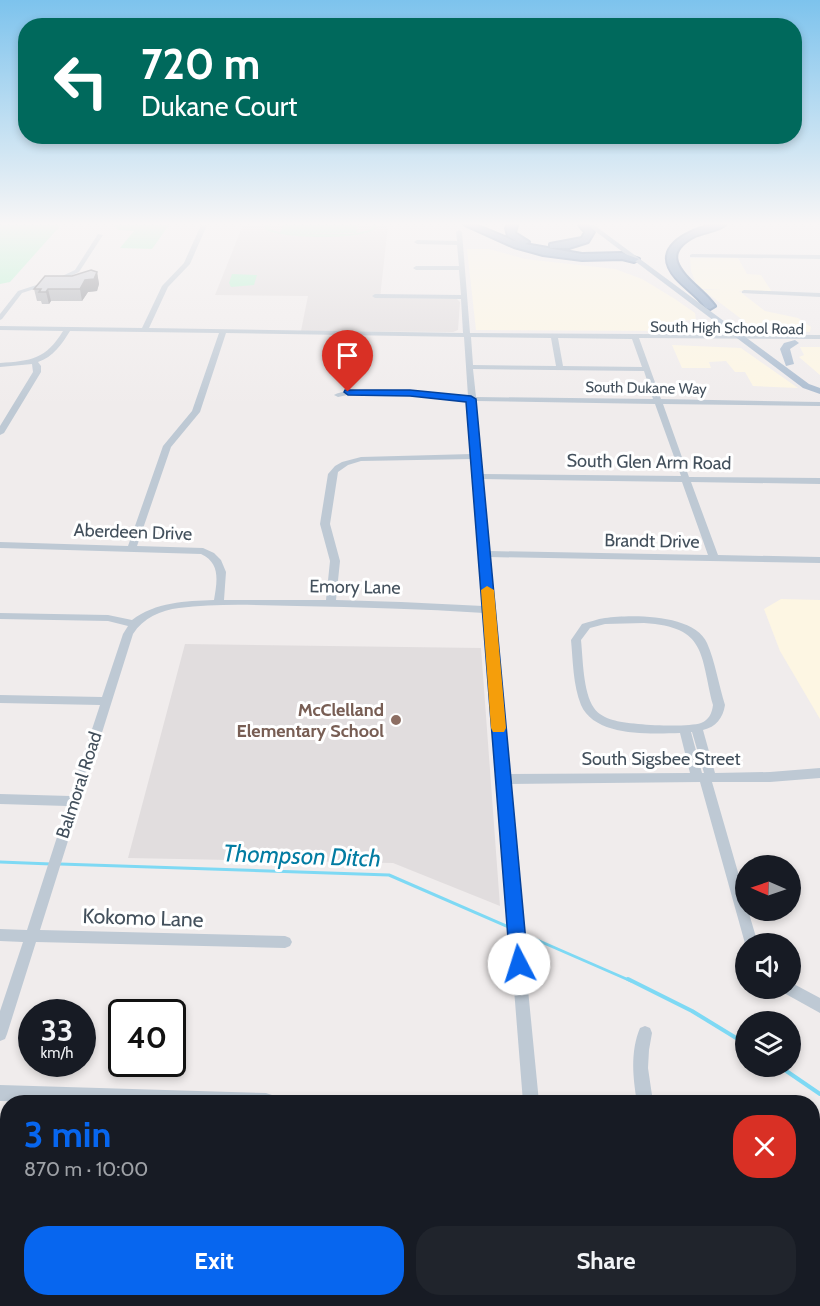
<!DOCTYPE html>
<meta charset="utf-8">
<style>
:root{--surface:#171b24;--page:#20242c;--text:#f1f3f6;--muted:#9ea1a6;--accent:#0766ef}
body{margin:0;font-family:Cabin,sans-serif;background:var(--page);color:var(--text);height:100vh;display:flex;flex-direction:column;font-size:22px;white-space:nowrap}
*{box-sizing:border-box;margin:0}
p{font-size:20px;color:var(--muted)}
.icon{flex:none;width:33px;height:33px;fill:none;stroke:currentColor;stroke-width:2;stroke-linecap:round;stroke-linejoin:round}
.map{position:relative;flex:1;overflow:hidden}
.drawer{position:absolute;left:0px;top:1095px;width:820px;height:212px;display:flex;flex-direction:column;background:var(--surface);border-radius:24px 24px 0 0;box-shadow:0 3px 9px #0003}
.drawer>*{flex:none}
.top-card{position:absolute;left:18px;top:18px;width:784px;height:126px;border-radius:24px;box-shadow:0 3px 9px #0003;background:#00695c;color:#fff;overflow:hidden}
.needle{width:39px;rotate:272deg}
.controls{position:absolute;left:735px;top:855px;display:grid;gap:12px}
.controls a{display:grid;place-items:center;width:66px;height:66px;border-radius:50%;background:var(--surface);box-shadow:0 3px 9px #0003;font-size:30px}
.speed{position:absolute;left:18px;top:999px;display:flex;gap:12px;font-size:30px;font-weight:700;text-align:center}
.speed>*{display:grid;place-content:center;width:78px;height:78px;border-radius:50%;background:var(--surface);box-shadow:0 3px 9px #0003;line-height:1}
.speed small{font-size:15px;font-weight:400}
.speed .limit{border:3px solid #111;border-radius:9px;background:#fff;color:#111}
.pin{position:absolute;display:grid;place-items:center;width:51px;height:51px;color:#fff;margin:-62px -26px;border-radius:50% 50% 50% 0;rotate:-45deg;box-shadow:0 0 6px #0007}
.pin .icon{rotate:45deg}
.me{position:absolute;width:66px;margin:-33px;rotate:355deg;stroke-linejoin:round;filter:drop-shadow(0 0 4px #0008)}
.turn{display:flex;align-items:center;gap:21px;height:126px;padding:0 24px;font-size:27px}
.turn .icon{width:78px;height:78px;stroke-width:2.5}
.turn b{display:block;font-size:42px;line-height:51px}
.round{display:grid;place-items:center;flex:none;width:63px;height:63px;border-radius:24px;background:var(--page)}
.overview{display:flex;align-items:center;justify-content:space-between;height:102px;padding:0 24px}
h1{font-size:36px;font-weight:700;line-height:45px;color:var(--accent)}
.cta{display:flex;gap:12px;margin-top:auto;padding:12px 24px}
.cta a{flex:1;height:69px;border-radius:24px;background:var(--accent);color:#fff;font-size:24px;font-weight:700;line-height:69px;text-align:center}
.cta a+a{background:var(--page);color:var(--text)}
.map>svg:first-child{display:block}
.commercial{fill:#fdf6e3}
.education{fill:#e1ddde}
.green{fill:#b5f3cf}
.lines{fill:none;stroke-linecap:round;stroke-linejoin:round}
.stream-far1{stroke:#7ed9f4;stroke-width:3}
.stream{stroke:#7ed9f4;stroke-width:4}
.highway-casing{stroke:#6a88ad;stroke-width:4}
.minor{fill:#bec9d4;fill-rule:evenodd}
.major{fill:#a9bbcf;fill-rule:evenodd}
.highway{fill:#7f9dc1;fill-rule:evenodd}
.wall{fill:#acafb5}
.shaded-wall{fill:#8c8e94}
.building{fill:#c8cbd3;stroke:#8c8e94;stroke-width:1.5}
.route{fill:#0766ef;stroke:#05429b;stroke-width:1.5}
.slow{fill:#f59e0b}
.education-dot{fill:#8d6e63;stroke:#fff;stroke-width:2}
.labels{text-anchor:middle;stroke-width:6;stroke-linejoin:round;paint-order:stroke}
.far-street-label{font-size:15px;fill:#43505c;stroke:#fff}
.street-label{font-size:18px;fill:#43505c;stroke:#fff}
.education-label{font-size:18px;font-weight:bold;fill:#785e54;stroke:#fff;text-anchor:end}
.near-street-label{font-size:21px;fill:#43505c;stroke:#fff}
.near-water-label{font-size:24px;font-style:italic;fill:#027ca2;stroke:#fff}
</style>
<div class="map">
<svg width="820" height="1306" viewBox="0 0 820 1306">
<rect width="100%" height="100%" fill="#f0ecec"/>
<g class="commercial">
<path d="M467,249h22l36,10 90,10 27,10 33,20 20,14 1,7 -20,1 3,10 -203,-1z"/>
<path d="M690,258h48l9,16 14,1 11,17 -33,-1 26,20 33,7 13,9 -1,5 -33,-1 -25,-4 -49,-37 19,-1h-20l-6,-6 -5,-12z"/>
<path d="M672,345l69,3 57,40 -45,-2 -8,-14h-10l-9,-11 -17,1 2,6h-29z"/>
<path d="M800,347h20v28l-21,-18 5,-2z"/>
<path d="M781,599l39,1v119l-40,-68 -16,-42z"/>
</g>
<g class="education">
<path d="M243,225h145l-8,73 77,1 3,3 -2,28 -5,2 -152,-1 7,-35 -93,-1z"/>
<path d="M185,644l296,4 19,258 -107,-43 -265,-5z"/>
</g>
<g class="green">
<path d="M0,225h61l-51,57 -10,2z"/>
<path d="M114,225h55l-17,24 -32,-1 14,-17 -15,-1z"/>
<path d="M265,225h5v4l10,4 3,-8h75l-2,8h-72l69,1 17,-4 2,-5h5v2c-10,14 -99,12 -112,2z"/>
<path d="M232,274l25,1 -3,10 -23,2 -2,-4z"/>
</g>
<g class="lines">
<g class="stream-far1">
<path d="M0,862l51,2"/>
<path d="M60,864l329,11 122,53"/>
<path d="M521,933l110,48"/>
</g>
<g class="stream">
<path d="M628,979l64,32 54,33"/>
<path d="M779,1066l41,28"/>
</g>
<g class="highway-casing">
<g id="highway">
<path d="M465,225h11l41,17 -9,-6 -2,-8 2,-3h9l-2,8 14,9 -4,2 57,10 40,-1 17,6 -5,3 -12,-3 -40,1 -39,-5 -29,-8z"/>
<path d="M579,225h9l6,7 -6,10 -19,6h-19v-4l32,-6 3,-6z"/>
<path d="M711,225h14c-8,6 -20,7 -30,11 -46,23 5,48 20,70l-5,3 -4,-1c-8,-12 -20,-19 -30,-30 -26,-30 10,-46 35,-53z"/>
</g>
</g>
<g class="minor">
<path d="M201,225h6l-17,39 -22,23 -19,41 314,5 -2,-34 -86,-1 -3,-2 3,-2 86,1 -2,-25h-43l-3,-2 3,-2h43l-2,-21 -40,-1 -3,-2 3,-2 40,1 -1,-9 3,-2 3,2 8,101 350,2v4l-181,-1 22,61 159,3v4l-157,-2 26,73 131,1v6l-129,-2 27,73 102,2v6l-331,-6 19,217 182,-1 -10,-40c-30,1 -85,4 -99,-28 -8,-20 -8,-44 -10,-65l11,-16c8,-2 15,-5 23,-6 26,-4 90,-4 102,25 8,18 12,43 18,62 -2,13 -9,22 -22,25l12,43 55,-1 50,-4v10l-50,4h-58l34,118v10h2l10,34h-12v3l-46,-165 -192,2 31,318h-16l-39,-489c-62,-4 -124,-6 -187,-7 -37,-1 -81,-3 -118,2 -18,2 -36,10 -46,26l-93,296 245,6 5,2 2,4 -2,4 -5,2 -249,-6 -29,92 -2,5 -5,2v-30l23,-69 -23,-1v-12l27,1 40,-124 -67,-2v-10l70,2 30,-91 -100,-2v-8l102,2 21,-63 5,-8 -20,-5 -108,-2v-6l108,2 24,5c24,-18 53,-19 82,-20 3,-18 7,-37 -13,-46l-201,-6v-6l128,4 35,-100 29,-35 27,-78 -149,-2c-8,13 -17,26 -32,31l3,4v6l-37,61 -4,2v-9l33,-54 -1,-8 -32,3v-4c31,-2 46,-4 63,-32l-63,-1v-4l142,2 20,-42 22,-23zM226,333l238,4 4,59c-27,-2 -113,-13 -134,-1l4,2c35,-9 93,1 130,4l4,53 -111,3 -19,5 -7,4 -7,8 -8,50 10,37 -4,39h-102l2,-28 -5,-12 -7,-7 -11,-5 -66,-2 34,-99 29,-35zM471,337l80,1 5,28 -83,-1zM558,338l74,1 10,28 -79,-1zM473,369l171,2 9,28 -177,-2zM476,401l179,3 26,72 -199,-2zM473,459l10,147 -82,-4 -65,-2 4,-39 -10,-37 8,-52 10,-7 13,-4zM483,479l199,3 26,73 -219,-4zM644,623c63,4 56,31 69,82 -1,8 -4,15 -12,18 -15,5 -72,2 -88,-3 -7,-2 -15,-6 -19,-12 -11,-16 -11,-49 -13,-68l9,-12 15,-4zM691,732h1l12,41h-2z"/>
<path d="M98,234l5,1 -24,37 -17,8 -40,13 -20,26 -2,1v-6l18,-23 40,-13 17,-8z"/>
<path d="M692,254l128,1v4l-130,-2v-2z"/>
<path d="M744,290l76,3v4l-78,-4v-2z"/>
<path d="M790,982l30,16v15l-36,-20 -2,-5h8z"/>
<path d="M645,1026l5,2 2,5 -3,17 -1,18 5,34h-16c-4,-24 -7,-50 3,-74z"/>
<path d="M0,1085l266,8 6,2 2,6 -1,1h-215l-58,-1z"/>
<path d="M0,1294h8v5h72l4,7h-84z"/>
<rect x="539" y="1299" width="18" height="7"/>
</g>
<g class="major">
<path d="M587,225h7l215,159 11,4v6l-17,-6z"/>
<path d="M795,340l4,3 -9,6 4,15 -8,2 -6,-17 4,-6z"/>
</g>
<use href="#highway" class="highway"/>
</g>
<path class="wall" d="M97,272l2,12 -2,7 -9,1 -6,9h-31l-2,3h-7l-1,-3h-4l-3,-12 38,-13z"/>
<g class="shaded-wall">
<path d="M97,272l2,12 -2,7 -9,1 -6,9 -2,-12 5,-9z"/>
<path d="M48,289l3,12 -2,3 -3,-12z"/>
</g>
<path class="building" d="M91,270l6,2 -3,7 -9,1 -5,9h-32l-2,3h-7l2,-3h-7l11,-13h27z"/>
<linearGradient id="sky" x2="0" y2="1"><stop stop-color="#7dc3ed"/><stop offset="0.55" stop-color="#f8f6f6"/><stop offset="1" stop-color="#f8f6f6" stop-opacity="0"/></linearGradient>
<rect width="820" height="407" fill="url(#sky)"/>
<path class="route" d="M345,390h65l61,6 5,3 52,565 -2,6 -7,3 -6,-3 -3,-6 -44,-562 -56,-6 -62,-1 -4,-3z"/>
<path class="slow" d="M487,586l7,4 12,138 -2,4h-11l-2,-4 -10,-138z"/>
<circle class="education-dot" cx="396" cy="720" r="6"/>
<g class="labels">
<g class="far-street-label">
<text transform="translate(727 328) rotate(1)" y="5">South High School Road</text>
<text transform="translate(646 388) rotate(1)" y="5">South Dukane Way</text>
</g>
<g class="street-label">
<text transform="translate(649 462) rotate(1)" y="6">South Glen Arm Road</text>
<text transform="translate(133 532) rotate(2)" y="6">Aberdeen Drive</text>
<text transform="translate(652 541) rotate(1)" y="6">Brandt Drive</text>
<text transform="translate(355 587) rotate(1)" y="6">Emory Lane</text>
<text x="661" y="765">South Sigsbee Street</text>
<text transform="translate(79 785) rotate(-72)" y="6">Balmoral Road</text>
</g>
<g class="education-label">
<text x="384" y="716">McClelland<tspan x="384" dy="21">Elementary School</tspan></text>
</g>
<g class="near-street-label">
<text transform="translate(143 918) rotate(2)" y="7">Kokomo Lane</text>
</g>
<g class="near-water-label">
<text transform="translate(302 856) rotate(2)" y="8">Thompson Ditch</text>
</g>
</g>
</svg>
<div class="controls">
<a><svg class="needle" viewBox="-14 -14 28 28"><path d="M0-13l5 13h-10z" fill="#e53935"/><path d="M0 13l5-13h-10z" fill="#9ea1a6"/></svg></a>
<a><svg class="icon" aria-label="sound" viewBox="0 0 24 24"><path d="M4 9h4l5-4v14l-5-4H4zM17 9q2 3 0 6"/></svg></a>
<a><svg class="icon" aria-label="layers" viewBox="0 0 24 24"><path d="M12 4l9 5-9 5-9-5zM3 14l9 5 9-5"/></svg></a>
</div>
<div class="speed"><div>33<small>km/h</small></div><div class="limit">40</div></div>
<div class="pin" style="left:348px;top:392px;background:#d93025"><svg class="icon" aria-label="arrive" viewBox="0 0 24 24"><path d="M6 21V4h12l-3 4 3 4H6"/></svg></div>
<svg class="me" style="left:519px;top:964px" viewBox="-20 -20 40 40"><circle r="19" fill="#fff"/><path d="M0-13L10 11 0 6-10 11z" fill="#0766ef"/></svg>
<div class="top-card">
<div class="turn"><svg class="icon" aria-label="left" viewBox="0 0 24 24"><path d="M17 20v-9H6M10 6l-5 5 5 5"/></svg><div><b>720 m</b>Dukane Court</div></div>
</div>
<section class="drawer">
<div class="overview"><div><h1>3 min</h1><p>870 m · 10:00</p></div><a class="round" style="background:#d93025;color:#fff"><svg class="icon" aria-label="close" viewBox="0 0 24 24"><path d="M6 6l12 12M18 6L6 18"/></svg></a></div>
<div class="cta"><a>Exit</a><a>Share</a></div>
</section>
</div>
